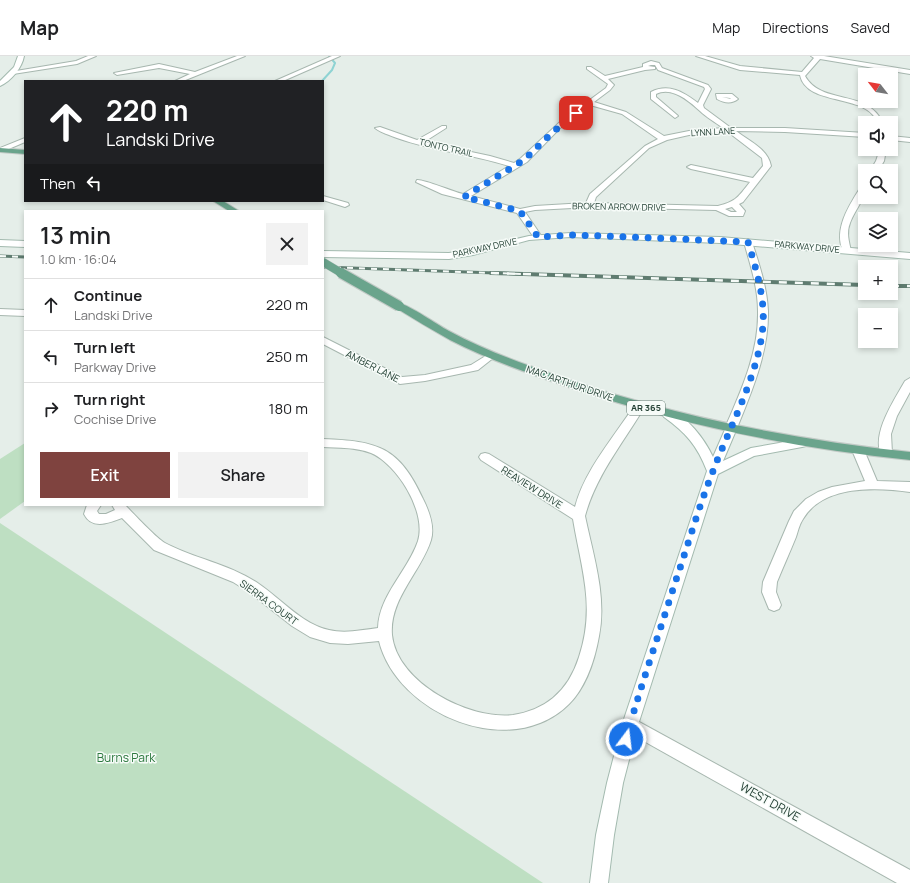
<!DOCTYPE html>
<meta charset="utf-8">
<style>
:root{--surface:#fff;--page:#f2f2f2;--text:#202124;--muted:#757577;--line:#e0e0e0;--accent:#7f433f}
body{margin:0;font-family:Manrope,sans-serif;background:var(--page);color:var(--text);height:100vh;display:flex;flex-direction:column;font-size:15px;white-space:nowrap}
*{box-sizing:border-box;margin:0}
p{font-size:13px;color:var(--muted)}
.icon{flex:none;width:22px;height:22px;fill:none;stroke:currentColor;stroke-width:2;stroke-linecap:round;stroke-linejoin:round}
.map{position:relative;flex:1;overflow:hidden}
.details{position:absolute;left:24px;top:154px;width:300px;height:296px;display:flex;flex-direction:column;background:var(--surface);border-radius:0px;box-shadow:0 2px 6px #0003}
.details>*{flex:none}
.hud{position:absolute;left:24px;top:24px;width:300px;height:122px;border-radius:0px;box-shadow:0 2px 6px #0003;background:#202124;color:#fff;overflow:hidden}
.needle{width:26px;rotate:301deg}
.fabs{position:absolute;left:858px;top:12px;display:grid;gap:8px}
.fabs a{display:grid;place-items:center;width:40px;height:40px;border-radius:0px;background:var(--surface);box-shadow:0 2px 6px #0003;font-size:20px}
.pin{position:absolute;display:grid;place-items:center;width:34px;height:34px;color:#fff;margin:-17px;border-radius:8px;box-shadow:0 2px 6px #0006}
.me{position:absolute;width:44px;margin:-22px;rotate:15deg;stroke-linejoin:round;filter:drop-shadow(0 0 3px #0008)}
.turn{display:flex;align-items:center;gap:14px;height:84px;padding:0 16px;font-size:18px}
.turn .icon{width:52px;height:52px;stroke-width:2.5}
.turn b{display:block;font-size:28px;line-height:34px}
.then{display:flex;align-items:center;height:38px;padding:0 16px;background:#0003;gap:8px;font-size:15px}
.round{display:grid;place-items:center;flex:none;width:42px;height:42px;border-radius:0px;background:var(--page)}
.overview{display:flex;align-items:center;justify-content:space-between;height:68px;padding:0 16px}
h1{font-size:24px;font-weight:600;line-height:30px}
.primary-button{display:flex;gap:8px;margin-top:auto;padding:8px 16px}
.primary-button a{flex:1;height:46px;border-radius:0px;background:var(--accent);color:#fff;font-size:16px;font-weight:600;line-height:46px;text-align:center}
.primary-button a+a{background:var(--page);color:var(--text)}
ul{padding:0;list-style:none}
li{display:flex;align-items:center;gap:12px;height:52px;padding:0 16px;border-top:1px solid var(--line)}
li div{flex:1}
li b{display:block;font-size:15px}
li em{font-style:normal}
header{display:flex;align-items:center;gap:24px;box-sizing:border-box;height:56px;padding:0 20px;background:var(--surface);border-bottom:1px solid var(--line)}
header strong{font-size:19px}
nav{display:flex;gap:22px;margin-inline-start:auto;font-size:14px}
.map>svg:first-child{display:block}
.green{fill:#bedfc2}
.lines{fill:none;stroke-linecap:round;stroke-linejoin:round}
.stream{stroke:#8ed3d3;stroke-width:2}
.street-casing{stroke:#a7b7af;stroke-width:2}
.secondary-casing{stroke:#a3baaf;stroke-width:2}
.primary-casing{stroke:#c2cac6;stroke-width:2}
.street{fill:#fff;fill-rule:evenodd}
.secondary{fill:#fff;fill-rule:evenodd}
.primary{fill:#6aa48c;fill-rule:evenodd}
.rail-far1-casing{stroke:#5f7c70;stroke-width:3}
.rail-casing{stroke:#5f7c70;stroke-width:4}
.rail-far1{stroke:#f6fbf8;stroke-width:2;stroke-dasharray:6;stroke-linecap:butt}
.rail{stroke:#f6fbf8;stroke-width:2.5;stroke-dasharray:8;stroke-linecap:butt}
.primary-bridge-far1-casing{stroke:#c2cac6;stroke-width:9;stroke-linecap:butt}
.primary-bridge-casing{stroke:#c2cac6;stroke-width:12;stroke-linecap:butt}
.primary-bridge-far1{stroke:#6aa48c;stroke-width:8}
.primary-bridge{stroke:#6aa48c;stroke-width:10}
.route{stroke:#1a73e8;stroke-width:7;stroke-dasharray:0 12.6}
.labels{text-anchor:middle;stroke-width:3;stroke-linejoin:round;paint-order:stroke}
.far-street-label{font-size:9px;fill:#244135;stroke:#f6fbf8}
.shield{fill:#f6fbf8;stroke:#637970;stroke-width:1}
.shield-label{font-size:9px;font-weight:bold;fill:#244135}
.street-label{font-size:10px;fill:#244135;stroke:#f6fbf8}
.near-park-label{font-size:12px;fill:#2d793f;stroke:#f6fbf8}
.near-street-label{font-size:12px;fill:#244135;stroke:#f6fbf8}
</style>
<header>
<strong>Map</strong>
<nav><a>Map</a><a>Directions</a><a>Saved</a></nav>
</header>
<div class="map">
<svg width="910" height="827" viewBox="0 0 910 827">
<rect width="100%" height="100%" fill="#e5eee9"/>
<g class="green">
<path d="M25,387v58l-25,18v-60z"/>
<path d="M0,467l543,360h-543z"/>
</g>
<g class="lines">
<path class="stream" d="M322,25l10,-11 3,-7 -6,-7"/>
<g class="street-casing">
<g id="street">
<path d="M88,0h8l-19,8 -64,10 -3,-2 66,-11z"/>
<path d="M237,0h8l-62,25h-8l15,-7 -31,-6 -42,7 -3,-2 45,-9 36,8z"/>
<path d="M332,0h8l-57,25h-8z"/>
<path d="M696,0h9l35,10 62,6 12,-14 -3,-2h13l86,14v4l-90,-15 -15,17c17,30 62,12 78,47h-6c-1,-3 -2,-6 -4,-8 -17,-20 -67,-11 -73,-40l-60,-5z"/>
<path d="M651,5l8,2 3,5 46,17 3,4 -8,16 1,3 27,20h54l80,5v4l-80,-5 -49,-1c13,10 32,18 35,35l-28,36 -4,2 6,7 -2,5h-14l-13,-6 -125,-3 -56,3 -10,2 17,25 -4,2h-3l-18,-26 -75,-19 -26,-12 1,-2c6,-1 37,12 46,14l46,-28c-37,-12 -76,-15 -112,-28 -7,-3 -16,-5 -22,-10l5,-1 37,13 25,-14h4v2l-22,14 66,14 24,7 7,-5 40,-37 45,-33 2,-4 -21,-15v-2h4l14,9 38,-9v-3zM651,9h4l3,5 46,17 1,2 -7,14c-15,-11 -29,-20 -47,-11v7l24,19 3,-2 -1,-1 -21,-18v-3c16,-8 33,7 44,17 6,6 15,11 23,17l-34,3 -25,5 -38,-24 -32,-10 16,-12 4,-5 -6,-6 37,-9 10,-1v-2l-7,-1zM590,49l32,9 36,25 -13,7 -55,48 -4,9 -51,3 -15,3 -49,-13 56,-34 38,-39zM728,76l34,26 1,8 -10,12 -62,-13 -4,2 4,2 59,13c-12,15 -13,19 -32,24l-124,-3 2,-6 53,-49 18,-8 22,-5zM732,151l5,5h-6l-6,-3z"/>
<path d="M716,38h16l6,5c-6,5 -14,4 -21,0zM722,41l8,1 1,1z"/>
<path d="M891,80l19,2v4l-19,-2z"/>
<path d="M25,82v4l-21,9 -4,1v-4z"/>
<path d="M880,93h6l-2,12 -6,10h-8l6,-10z"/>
<path d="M862,129h3c0,16 -10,24 -15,38 -4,9 -1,19 1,28l-1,2h-6c-12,-23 6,-49 18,-68z"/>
<path d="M323,140l25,7 1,2 -4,2 -22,-7z"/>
<path d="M748,183l4,3c7,22 15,45 16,69 1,40 -16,80 -31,117l-2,3h-8l-2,-3c16,-37 34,-76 33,-117 0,-24 -8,-47 -14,-69z"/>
<path d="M0,253l25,1v6l-25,-1z"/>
<path d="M323,281l79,40 23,-2 46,-10 21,-13 5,3 -19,15 -53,11 -25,3 -77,-40z"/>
<path d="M910,322v14l-13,24 -6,18 1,19 -2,3 -4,1 -4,-1c-12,-21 13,-57 23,-75z"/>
<path d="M640,346l4,1 1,3c-21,36 -49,69 -60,110 8,39 22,80 14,120 -4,23 -13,51 -30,68 -58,58 -172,10 -190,-63l-31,3 -18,-1 -20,-6 -18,-11 -43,-34 -16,-10 -79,-32 -32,-32c-13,5 -30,12 -38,-4l3,-9h14l-4,6 2,3h7l9,-4 -3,-5h13c8,8 31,33 40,38 30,16 65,21 94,41 22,15 43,40 70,46 16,4 33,0 49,-2 1,-33 30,-57 40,-87 9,-29 -21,-77 -47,-88 -15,-6 -32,-5 -48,-6v-8c55,2 76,8 100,60 6,12 12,27 8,41 -10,32 -42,59 -39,95 5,48 77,85 121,80 14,-2 29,-8 40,-17 13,-11 21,-25 26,-41 17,-51 2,-89 -6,-138l-92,-59 -2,-3 2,-3 4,-1 4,1 86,53c10,-38 40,-71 61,-104z"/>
<path d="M858,390l4,1 2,3 13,31 33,1v10c-34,-5 -87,-7 -107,27 -4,6 -5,12 -7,18 -6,15 -13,30 -19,45l-1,10 5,13 -2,4 -5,2 -5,-2 -7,-17 1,-10 26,-61 5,-10 12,-12 12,-7 14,-5 33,-6 -13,-31 2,-3z"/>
<path d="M630,661l280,153v13h-13l-273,-153 -2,-5 2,-5z"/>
</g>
</g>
<g class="secondary-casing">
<g id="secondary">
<path d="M18,0h6c-2,12 -13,25 -24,30v-5l14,-14z"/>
<path d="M570,177l150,4 190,16v6l-190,-16 -150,-6 -41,3 -56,15 -24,4 -126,-2v-6l126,2 24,-4 56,-13z"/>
<path d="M0,184l25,1v6l-25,-1z"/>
<path d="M668,354c19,5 37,30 45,47l14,-32h8l2,3 -14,33 28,-13 51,-9 4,1 2,3 -2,3 -4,1 -48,9 -36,18 -80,251 -15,58 -9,52 -6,48h-18l6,-48 11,-52 15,-58 85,-254c-10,-26 -21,-38 -43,-54l-2,-3 2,-3z"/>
</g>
</g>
<g class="primary-casing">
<g id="primary">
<path d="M0,92l25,2v4l-25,-2z"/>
<path d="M213,145h10l16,10h-10z"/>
<path d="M399,247c12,3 37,21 50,28 26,14 53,25 81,35 123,46 250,72 380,86v8c-116,-12 -229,-35 -339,-72 -41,-14 -82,-28 -121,-48 -18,-10 -36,-21 -54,-32l-2,-2z"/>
</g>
</g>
<use href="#street" class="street"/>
<use href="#secondary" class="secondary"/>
<use href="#primary" class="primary"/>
<g class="rail-far1-casing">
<g id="rail-far1">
<path d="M0,200l25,1"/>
<path d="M323,211l198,7"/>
</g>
</g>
<g class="rail-casing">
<g id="rail">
<path d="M491,217l374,12"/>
<path d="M891,230h19"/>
</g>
</g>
<use href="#rail-far1" class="rail-far1"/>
<use href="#rail" class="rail"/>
<g class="primary-bridge-far1-casing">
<path id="primary-bridge-far1" d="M323,206l20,12"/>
</g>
<g class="primary-bridge-casing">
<path id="primary-bridge" d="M341,217l58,33"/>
</g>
<use href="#primary-bridge-far1" class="primary-bridge-far1"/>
<use href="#primary-bridge" class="primary-bridge"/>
</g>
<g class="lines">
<path class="route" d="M576,57l-23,19 -29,28 -60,37 56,14 18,26 32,-2 36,1 142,6c8,27 17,55 15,83 -4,49 -33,101 -50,146 -15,38 -26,77 -39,115 -16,51 -34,102 -48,153"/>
</g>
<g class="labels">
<g class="far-street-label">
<text transform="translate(713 76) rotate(-3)" y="3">LYNN LANE</text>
<text transform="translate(446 92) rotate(13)" y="3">TONTO TRAIL</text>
<text transform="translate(619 151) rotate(1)" y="3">BROKEN ARROW DRIVE</text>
<text transform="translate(807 191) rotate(5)" y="3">PARKWAY DRIVE</text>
<text transform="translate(485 192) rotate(-12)" y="3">PARKWAY DRIVE</text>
</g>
<rect class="shield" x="627" y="345" width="38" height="14" rx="3"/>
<g class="shield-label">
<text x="646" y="355">AR 365</text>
</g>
<g class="street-label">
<text transform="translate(373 310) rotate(27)" y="4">AMBER LANE</text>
<text transform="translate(570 327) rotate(19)" y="4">MAC ARTHUR DRIVE</text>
<text transform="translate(532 431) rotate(32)" y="4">REAVIEW DRIVE</text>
<text transform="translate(269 546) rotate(36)" y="4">SIERRA COURT</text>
</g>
<g class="near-park-label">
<text x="126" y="706">Burns Park</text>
</g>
<g class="near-street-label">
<text transform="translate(770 746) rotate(29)" y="4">WEST DRIVE</text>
</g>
</g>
</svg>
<div class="fabs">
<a><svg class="needle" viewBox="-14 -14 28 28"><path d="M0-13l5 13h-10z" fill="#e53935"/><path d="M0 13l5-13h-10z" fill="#757577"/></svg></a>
<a><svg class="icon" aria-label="sound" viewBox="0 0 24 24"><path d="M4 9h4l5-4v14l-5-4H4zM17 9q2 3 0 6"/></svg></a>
<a><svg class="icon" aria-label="search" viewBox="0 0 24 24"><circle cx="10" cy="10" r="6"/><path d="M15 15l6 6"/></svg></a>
<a><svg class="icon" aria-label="layers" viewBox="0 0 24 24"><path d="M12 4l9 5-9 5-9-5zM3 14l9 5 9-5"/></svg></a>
<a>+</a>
<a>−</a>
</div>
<div class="pin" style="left:576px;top:57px;background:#d93025"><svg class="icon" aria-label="arrive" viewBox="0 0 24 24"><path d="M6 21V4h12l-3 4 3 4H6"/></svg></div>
<svg class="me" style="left:626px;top:683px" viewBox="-20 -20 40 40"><circle r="17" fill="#1a73e8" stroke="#fff" stroke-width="3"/><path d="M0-11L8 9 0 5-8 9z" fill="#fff"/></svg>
<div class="hud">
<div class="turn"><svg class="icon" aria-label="ahead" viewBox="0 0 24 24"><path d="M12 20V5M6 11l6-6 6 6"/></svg><div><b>220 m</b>Landski Drive</div></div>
<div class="then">Then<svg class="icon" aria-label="left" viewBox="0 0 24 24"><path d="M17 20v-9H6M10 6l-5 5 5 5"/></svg></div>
</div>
<section class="details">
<div class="overview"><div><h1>13 min</h1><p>1.0 km · 16:04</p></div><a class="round"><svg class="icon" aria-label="close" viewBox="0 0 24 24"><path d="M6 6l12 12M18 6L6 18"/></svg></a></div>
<ul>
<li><svg class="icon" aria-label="ahead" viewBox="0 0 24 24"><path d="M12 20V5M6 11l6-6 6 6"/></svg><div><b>Continue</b><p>Landski Drive</p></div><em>220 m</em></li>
<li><svg class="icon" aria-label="left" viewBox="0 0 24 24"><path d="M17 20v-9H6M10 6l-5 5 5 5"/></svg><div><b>Turn left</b><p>Parkway Drive</p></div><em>250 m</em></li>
<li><svg class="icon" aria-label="right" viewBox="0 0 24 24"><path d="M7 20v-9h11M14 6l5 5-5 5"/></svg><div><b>Turn right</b><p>Cochise Drive</p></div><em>180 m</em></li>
</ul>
<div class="primary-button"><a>Exit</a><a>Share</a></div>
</section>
</div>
